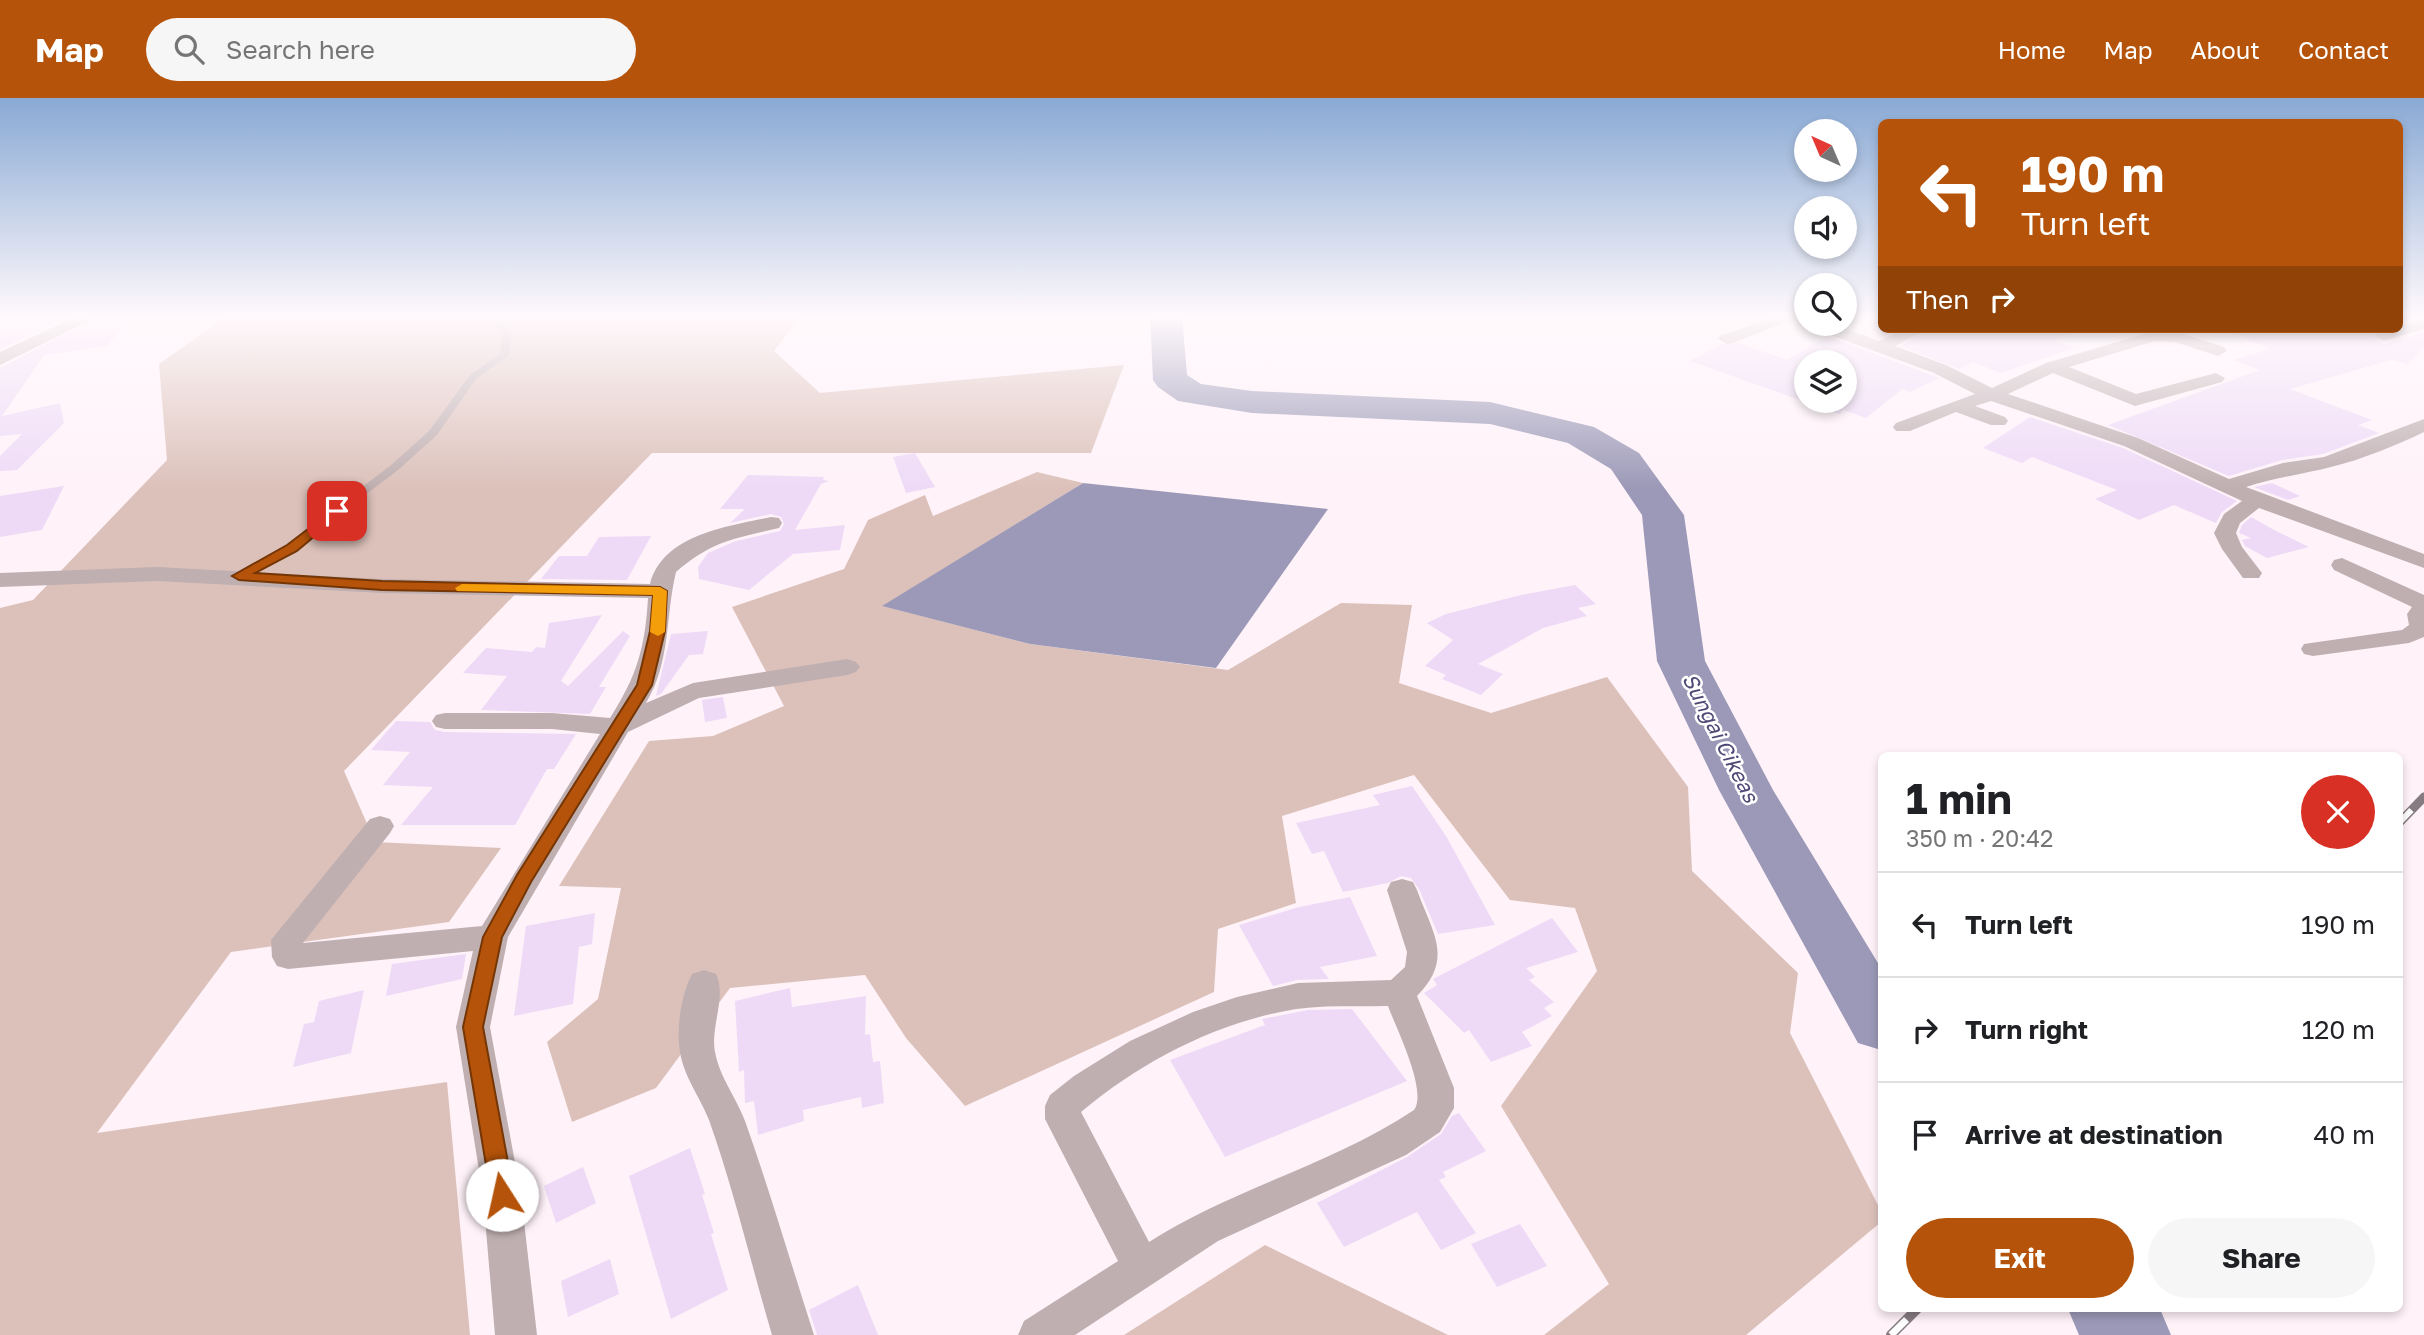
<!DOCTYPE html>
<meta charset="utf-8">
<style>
:root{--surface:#fff;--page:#f6f6f6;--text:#202124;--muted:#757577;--line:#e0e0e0;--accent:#b45309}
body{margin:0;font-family:"Golos Text",sans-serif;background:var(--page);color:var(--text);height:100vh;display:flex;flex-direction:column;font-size:26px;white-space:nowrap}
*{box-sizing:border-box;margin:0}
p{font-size:23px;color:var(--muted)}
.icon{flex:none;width:38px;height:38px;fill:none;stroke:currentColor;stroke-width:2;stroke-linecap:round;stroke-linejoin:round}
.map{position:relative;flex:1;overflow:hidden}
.details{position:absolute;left:1878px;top:654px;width:525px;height:560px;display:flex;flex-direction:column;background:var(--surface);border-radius:10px;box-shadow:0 4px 10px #0003}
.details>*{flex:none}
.hud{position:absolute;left:1878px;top:21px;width:525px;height:214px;border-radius:10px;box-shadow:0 4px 10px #0003;background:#b45309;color:#fff;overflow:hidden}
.needle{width:46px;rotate:316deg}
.tools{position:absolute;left:1794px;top:21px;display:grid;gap:14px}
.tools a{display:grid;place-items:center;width:63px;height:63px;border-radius:50%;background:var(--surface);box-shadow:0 4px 10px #0003;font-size:35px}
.pin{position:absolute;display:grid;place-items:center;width:60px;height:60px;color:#fff;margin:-30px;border-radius:14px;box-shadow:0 4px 10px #0006}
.me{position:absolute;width:77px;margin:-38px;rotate:350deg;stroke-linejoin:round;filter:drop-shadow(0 0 5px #0008)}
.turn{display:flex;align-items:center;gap:24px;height:147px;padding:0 28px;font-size:32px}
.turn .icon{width:91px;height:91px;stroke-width:2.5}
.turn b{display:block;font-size:49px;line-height:60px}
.then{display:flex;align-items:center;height:66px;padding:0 28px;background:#0003;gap:14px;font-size:26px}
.round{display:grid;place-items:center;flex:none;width:74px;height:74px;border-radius:37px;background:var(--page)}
.headline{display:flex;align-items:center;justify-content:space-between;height:119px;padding:0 28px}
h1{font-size:42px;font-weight:700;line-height:52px}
.cta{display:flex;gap:14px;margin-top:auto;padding:14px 28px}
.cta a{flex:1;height:80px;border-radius:42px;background:var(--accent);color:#fff;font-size:28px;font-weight:700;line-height:80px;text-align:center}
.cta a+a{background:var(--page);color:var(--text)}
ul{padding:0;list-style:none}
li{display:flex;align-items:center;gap:21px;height:105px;padding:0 28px;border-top:2px solid var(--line)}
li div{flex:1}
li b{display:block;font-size:26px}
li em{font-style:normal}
header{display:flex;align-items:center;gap:42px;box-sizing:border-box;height:98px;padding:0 35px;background:var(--accent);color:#fff}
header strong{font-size:33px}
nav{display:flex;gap:38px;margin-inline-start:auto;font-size:24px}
.search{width:490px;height:63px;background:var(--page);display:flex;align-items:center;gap:18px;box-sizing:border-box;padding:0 24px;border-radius:38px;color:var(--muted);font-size:26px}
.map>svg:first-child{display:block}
.green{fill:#dcc1ba}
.water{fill:#9b99b7}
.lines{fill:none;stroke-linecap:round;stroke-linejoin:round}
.river{fill:#9b99b7;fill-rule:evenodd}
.building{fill:#eedaf7;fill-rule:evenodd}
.lane{fill:#bfafb1;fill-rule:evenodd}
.street{fill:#bfafb1;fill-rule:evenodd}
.rail-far1-casing{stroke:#877b82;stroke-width:9}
.rail-casing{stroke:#877b82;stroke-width:10}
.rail-far1{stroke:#fff;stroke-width:6;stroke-dasharray:18;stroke-linecap:butt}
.rail{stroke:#fff;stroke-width:7;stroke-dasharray:22;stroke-linecap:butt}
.route{fill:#b45309;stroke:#753606;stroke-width:2}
.slow{fill:#f59e0b}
.labels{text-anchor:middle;stroke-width:5;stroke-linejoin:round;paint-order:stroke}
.water-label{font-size:21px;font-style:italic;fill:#4f4976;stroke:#fff}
</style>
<header>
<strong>Map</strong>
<div class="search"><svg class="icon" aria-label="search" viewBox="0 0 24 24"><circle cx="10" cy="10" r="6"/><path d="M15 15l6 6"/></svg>Search here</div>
<nav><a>Home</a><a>Map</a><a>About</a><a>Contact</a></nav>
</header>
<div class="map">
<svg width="2424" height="1237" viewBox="0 0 2424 1237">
<rect width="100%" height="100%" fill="#fff2f9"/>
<g class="green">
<path d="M227,218h574l-27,35 46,42 304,-28 -33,88h-439l-308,318 31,71 126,6 -52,74 -218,30 -134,181 350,-51 23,253h-470v-727l33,-8 134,-140 -8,-96z"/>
<path d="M1037,374l46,11 -200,123 147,38 198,26 113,-67 71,2 -13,78 92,30 116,-36 81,110 4,84 106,102 -8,60 91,178v11l-135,113h-202l65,-51 -108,-178 96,-135 -22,-63 -65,-8 -96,-125 -132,41 14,87 -78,26 -4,63 -249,114 -59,-68 -41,-63 -135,13 -74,100 -84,34 -25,-80 51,-43 23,-111 -62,-2 90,-145 64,-5 71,-30 -52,-99 112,-38 24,-49 57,-25 8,21z"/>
<path d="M1265,1147l183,90h-324z"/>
</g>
<path class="water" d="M1083,385l245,26 -112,159 -186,-24 -148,-38z"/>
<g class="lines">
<g class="river">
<path d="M1150,218h32l5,59 14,9 51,7 238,11 104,25 45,26 45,62 21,146 68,129 108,178v82l-23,-7 -139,-253 -62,-129 -15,-146 -31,-46 -43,-26 -78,-19 -238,-11 -74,-12 -20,-14 -5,-7z"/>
<path d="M2068,1211h92l11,26h-92z"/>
</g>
</g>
<g class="building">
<path d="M0,218h72l-72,33z"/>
<path d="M101,218h32l-26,30 -63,9 -42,61 58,-13 4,20 -47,47 -17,1v-15l22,-22 -22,2v-68z"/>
<path d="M1929,231h147v2l-23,9 22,8 -75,25 -27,-11 -14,7 -58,-23z"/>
<path d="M2224,231h156l-8,8 12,7 40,-12v15l-16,17 -17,-4 -101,29 82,31 -14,5 21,8 -56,21 -41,6 -53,16 -121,-51 152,-55 -27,-10 37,-11z"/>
<path d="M1827,238l112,42 -29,14 -8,-3 -36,29 -22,-8 -5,4 -149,-53 32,-17 17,-1 48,17zM1806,264h38v39h-38z"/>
<path d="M2030,319l93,31 114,53 -15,11 -6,11 -42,-18 -35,15 -44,-21 22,-9 -85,-33 -10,6 -39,-15z"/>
<path d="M915,355l20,34 -29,6 -13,-36z"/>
<path d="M748,377l76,2 -1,3 6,1 -8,3 -26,46 50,-5 -5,25 -47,4 -44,36 -50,-11 -1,-12 10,-14 28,-12 44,-10 4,-7 -3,-7 -10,-3 -41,9 15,-14h-25z"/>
<path d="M2272,385l28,13 -12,4 -34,-13z"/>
<path d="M64,388l-22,44 -42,7v-41z"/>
<path d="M2251,419l25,14 33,16 -42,11 -22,-12 -3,-6 9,-2 -12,-5 3,-8z"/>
<path d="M651,438l-24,44 -86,-1 18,-23h28l12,-19z"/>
<path d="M1575,487l21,19 -18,4 9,8 -44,12 -65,36 25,10 -22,21 -39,-16 4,-4 -21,-9 28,-26 -26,-17 19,-9 75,-19z"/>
<path d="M602,517l-41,66 7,5 55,-55 7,5 -31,51h7l-16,27 -109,-4 26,-34 -44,-3 23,-25 46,4 4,-5 9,1 4,-25z"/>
<path d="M708,533l-5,23 -14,1 -28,39 -5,2 15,-62z"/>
<path d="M723,599l4,21 -22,4 -3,-22z"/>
<path d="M396,623l34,1 5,8 10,2 131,2 -22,35h-7l-32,56h-114l32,-38 -50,-2 27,-33 -39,-2z"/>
<path d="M1412,688l34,50 49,89 -57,9 -19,-45 -8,-11 -10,-2 -13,7 -45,9 -19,-41 -12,3 -16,-31 84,-18 -7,-10z"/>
<path d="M1350,799l27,59 -57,11 9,12 -32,1 -24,6 -34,-61 60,-18z"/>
<path d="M595,815l-3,31 -13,3 -6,57 -59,12 12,-90z"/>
<path d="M1552,820l26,34 -52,16 9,9 -6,3 25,22 -10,6 8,8 -30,16 10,14 -41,16 -22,-32 -5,3 -40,-40 13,-8 -4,-6z"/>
<path d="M466,856l-4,25 -76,17 6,-32z"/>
<path d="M790,890l2,19 74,-11 -1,39 5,-1 3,28 7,-1 4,42 -22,5 -1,-11 -58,13 1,11 -46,14 -4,-34 -9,2 -1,-33 -5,2 -4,-71z"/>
<path d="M364,892l-13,63 -58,14 11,-43 10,-2 5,-21z"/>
<path d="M1352,911l55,72 -182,76 -55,-97 95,-35 -3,-6 5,-1 41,-8z"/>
<path d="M1459,1015l27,38 -43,21 3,5 -7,3 37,53 -35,17 -24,-38 -73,35 -27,-44 90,-46 34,-23 11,-18z"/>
<path d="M690,1050l15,46 -3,1 12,38 -3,1 17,56 -57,29 -42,-143z"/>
<path d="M583,1069l13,36 -40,20 -12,-37z"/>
<path d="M1520,1126l27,42 -50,21 -26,-43z"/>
<path d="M610,1161l9,35 -51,23 -7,-36z"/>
<path d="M858,1187l20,50h-61l-8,-25z"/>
</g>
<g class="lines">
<path class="lane" d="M490,218h8l14,18 -3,21 -33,24 -39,56 -39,35 -66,50 -25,23 -64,36h-8l-2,-3 2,-3 64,-34 25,-23 66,-50 39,-35 41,-56 30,-21 2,-20z"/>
<g class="street">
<path d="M78,218h21l-99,49v-13z"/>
<path d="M1779,218h23l-69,27 -6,1 -9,-5 3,-4z"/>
<path d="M2424,221v10l-41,12 -8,-5 2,-4 22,-3v-3z"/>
<path d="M1810,226h23l46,17 26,-12h22l-32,17 51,19 46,23 54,-25 108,-32 23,1 47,15 3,4 -9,5 -43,-14 -20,-1 -86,26 67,27 80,-21 9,5 -3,4 -87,24 -82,-33 -45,21 130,44 91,41 54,-16 41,-6 100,-38v13c-29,14 -61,27 -93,35 -28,7 -57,11 -85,20l178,67v14l-165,-60 -19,15 -4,10 6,14 20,26 -3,5h-16l-21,-29 -8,-16 10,-19 18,-13 -118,-55 -133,-45 -16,5 30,11 3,4 -3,4h-14l-35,-13 -46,19h-14l-3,-4 3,-4 79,-29 -41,-21 -122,-45z"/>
<path d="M771,419l8,1 3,5 -3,5c-46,11 -67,13 -103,44 -11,46 -5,89 -30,131l47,-20 154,-24 9,3 4,5 -4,5 -9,3 -148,23 -71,34 -120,205 -18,90 31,168 16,140h-42l-12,-140 -27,-168 17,-76 -185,18 -11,-3 -5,-9 -1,-17 99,-121 10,-3 10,3 4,7 -4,7 -87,110 179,-17 118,-192 -48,-5h-107l-9,-2 -4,-6 4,-6 9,-2h107l58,5c27,-42 35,-70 38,-120l-266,-5 -225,-12 -157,6v-14l157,-6 225,12 268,5c13,-50 79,-58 121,-67z"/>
<path d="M2342,460l82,37v42l-15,6 -96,13 -9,-2 -3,-5 3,-5 98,-14 7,-5 -2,-11 5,-7 -78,-37 -3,-5 3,-5z"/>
<path d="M1402,781l11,3 4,8c16,44 37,68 0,106l37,92v20l-14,24 -34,23 -188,86 -143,94h-57l6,-14 94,-60 -73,-142v-13l5,-11 24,-19 56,-35 63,-29 44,-15 61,-14 93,-3 14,-13 2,-15 -20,-62 4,-8zM1388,908c8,22 40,85 26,104 -82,55 -181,78 -265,132l-68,-130c61,-51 136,-90 215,-103 30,-4 61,-2 92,-3z"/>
<path d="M704,872l12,4c11,22 -6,54 -1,78 5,26 21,45 30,69 25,70 46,143 69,214h-42c-21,-71 -38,-145 -63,-215 -9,-23 -25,-43 -29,-68 -4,-23 1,-57 12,-78z"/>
</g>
<g class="rail-far1-casing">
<path id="rail-far1" d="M2399,725l25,-26"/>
</g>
<g class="rail-casing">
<path id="rail" d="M1891,1237l26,-26"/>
</g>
<use href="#rail-far1" class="rail-far1"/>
<use href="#rail" class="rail"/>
</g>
<linearGradient id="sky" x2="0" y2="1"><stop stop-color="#89a9d4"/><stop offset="0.56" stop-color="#fff9fc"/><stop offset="1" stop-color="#fff9fc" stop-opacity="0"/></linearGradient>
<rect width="2424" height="391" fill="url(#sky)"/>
<path class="route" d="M337,409l6,4 -2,3 -44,37 -42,22 127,8 278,6 7,4 -2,40 -13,54 -121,197 -29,55 -19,90 31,168 -4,7 -8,3 -8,-3 -3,-7 -28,-168 20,-90 34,-62 120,-190 13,-54 3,-36 -271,-5 -143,-10 -7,-4 55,-31z"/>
<path class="slow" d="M462,486l198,3 7,4 -2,41 -7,4 -8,-4 3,-37 -196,-4 -2,-3z"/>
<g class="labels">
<g class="water-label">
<text transform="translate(1720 640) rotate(63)" y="7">Sungai Cikeas</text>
</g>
</g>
</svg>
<div class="tools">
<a><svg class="needle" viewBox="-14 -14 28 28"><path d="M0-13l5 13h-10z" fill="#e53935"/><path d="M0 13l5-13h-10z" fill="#757577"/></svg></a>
<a><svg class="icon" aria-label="sound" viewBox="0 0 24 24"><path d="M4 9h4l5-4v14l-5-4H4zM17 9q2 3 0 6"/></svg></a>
<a><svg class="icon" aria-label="search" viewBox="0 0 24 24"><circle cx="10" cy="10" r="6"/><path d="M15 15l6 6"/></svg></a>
<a><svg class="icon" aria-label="layers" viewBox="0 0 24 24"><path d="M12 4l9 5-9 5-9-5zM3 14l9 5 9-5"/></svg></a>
</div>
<div class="pin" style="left:337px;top:413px;background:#d93025"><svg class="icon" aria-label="arrive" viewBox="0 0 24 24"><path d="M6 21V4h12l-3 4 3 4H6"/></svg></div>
<svg class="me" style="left:502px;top:1097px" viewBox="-20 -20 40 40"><circle r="19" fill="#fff"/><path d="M0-13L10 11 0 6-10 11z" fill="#b45309"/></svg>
<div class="hud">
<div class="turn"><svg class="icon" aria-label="left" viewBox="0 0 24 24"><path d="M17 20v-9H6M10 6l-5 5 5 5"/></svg><div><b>190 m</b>Turn left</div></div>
<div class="then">Then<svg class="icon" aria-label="right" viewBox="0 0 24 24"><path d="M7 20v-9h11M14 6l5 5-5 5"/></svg></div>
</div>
<section class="details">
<div class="headline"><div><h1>1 min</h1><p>350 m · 20:42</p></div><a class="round" style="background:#d93025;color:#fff"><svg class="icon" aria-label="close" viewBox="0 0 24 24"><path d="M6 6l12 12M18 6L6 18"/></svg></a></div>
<ul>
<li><svg class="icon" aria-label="left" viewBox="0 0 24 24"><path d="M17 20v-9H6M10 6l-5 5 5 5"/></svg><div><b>Turn left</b></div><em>190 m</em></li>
<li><svg class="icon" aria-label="right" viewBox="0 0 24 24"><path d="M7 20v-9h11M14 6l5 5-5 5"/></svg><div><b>Turn right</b></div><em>120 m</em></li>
<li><svg class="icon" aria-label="arrive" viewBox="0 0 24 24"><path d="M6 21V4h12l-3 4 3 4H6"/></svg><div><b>Arrive at destination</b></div><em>40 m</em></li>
</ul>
<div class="cta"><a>Exit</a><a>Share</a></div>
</section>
</div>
